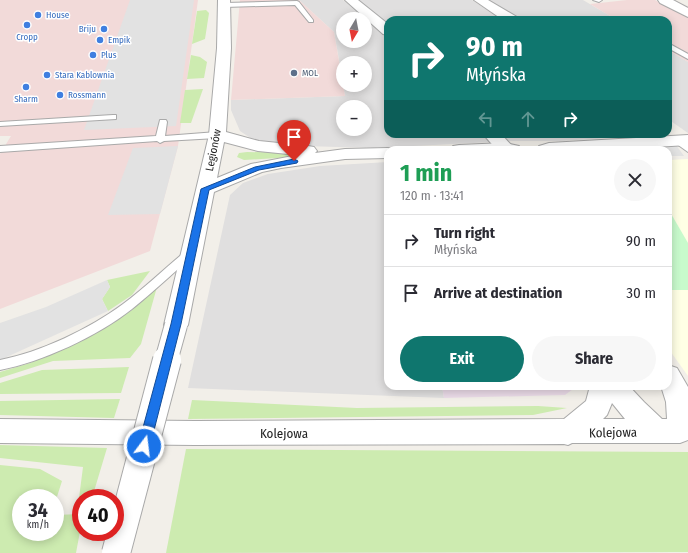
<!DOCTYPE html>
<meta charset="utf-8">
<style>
:root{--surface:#fff;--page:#f7f7f7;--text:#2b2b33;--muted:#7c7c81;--line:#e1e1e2;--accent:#0f766e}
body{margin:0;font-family:"Fira Sans Condensed",sans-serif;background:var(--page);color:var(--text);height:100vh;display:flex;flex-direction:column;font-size:15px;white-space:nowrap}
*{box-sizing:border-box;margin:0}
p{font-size:13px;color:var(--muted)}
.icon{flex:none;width:22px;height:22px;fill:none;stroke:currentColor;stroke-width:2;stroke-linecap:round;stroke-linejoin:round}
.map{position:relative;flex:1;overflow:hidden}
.drawer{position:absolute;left:384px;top:146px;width:288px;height:244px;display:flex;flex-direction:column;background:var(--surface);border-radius:12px;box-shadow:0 2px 10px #0003}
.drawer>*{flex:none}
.hud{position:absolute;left:384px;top:16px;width:288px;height:122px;border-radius:12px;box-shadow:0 2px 10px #0003;background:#0f766e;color:#fff;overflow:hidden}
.needle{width:26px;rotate:190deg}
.tools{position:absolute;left:336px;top:12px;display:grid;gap:8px}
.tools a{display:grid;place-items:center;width:36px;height:36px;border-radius:50%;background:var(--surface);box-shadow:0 2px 10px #0003;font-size:20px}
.speed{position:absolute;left:12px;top:489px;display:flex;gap:8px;font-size:20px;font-weight:700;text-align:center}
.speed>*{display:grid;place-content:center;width:52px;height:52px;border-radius:50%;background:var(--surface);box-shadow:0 2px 10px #0003;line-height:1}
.speed small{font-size:10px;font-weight:400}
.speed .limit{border:6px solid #d22;background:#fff;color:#111}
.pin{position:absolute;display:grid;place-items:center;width:34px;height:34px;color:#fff;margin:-41px -17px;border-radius:50% 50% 50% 0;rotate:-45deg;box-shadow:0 0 4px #0007}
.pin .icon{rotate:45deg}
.me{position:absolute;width:44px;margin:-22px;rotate:15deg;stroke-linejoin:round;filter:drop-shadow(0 0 3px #0008)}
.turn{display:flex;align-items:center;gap:14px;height:84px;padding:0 16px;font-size:18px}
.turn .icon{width:52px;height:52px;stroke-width:2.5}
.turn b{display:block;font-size:28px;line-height:34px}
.lanes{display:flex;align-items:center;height:38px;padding:0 16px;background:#0003;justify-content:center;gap:20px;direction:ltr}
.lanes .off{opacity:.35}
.round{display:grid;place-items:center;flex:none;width:42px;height:42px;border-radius:21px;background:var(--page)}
.summary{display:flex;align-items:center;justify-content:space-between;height:68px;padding:0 16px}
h1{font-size:24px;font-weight:700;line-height:30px;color:#1e9e55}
.button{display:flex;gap:8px;margin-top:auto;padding:8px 16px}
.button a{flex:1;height:46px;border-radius:24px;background:var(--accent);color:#fff;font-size:16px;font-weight:700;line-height:46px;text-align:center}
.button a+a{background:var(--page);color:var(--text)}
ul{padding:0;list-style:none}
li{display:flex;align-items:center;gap:12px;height:52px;padding:0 16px;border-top:1px solid var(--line)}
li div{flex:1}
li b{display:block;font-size:15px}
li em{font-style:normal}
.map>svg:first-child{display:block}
.residential{fill:#e0dfdf;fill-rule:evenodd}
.commercial{fill:#f2dad9}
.industrial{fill:#ebdbe8}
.education{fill:#ffffe5}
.grass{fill:#cdebb0}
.park{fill:#c8facc}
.parking{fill:#e2e2e2}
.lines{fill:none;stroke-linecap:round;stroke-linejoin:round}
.service-casing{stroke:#a9a9a9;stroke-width:2}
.minor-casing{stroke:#a9a9a9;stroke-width:2}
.tertiary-casing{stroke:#a9a9a9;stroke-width:2}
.service{fill:#fff;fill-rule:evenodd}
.minor{fill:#fff;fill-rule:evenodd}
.tertiary{fill:#fff;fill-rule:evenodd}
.tertiary-bridge-far1-casing{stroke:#a9a9a9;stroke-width:24;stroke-linecap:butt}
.tertiary-bridge-casing{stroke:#a9a9a9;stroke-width:30;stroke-linecap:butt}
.tertiary-bridge-far1{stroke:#fff;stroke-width:22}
.tertiary-bridge{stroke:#fff;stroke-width:28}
.route{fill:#1a73e8;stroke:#114b97}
.shop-dot{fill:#3f7fe0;stroke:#fff;stroke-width:1.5}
.service-dot{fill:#5c6f8a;stroke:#fff;stroke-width:1.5}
.labels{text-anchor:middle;stroke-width:3;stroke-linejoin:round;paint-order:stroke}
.far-shop-label{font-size:9px;fill:#366cbe;stroke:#fff;text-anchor:start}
.far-service-label{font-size:9px;fill:#4e5e75;stroke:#fff;text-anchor:start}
.street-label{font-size:11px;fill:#222;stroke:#fff}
.near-street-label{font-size:13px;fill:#222;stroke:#fff}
</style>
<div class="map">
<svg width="688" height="553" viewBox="0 0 688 553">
<rect width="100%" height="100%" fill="#f2efe9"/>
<g class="residential">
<path d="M299,0h44l32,25 13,11v98h97l8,8 -120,6 -103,-3 -15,-4 -15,-10 -9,-21v-10l114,-4 -2,-11h22v-22h-22v20l-9,-51zM343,19h22v22h-22zM343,107h22v22h-22z"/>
<path d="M355,0h117l31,20h-115v5z"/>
<path d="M486,0h97l34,20h-98z"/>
<path d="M668,50l20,12v71l-20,-14z"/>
<path d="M500,134h169l-108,7h-55z"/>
<path d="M388,162v224h54l2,12 -256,-10 42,-193 13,-12 25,-9 52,-8z"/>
</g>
<g class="commercial">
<path d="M0,0h198l-20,146 -28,105 -150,58v-155l11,-18h-11z"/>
<path d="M240,0h59l35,32 11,64 -114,4z"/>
<path d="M627,0h28l33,17v45l-20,-12v-30h-51l-27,-16z"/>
</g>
<g class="industrial">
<path d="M442,386h135l-12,9 -121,3z"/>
<path d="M194,552h494l-505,1z"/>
</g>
<path class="education" d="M688,159v217l-20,-28v-188z"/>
<g class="grass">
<path d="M206,10l3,3 -4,26 -13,5 5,-33z"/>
<path d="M191,55l9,2 7,5 -3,16 -17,1z"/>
<path d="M203,89l-12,34h-11l5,-33z"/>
<path d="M247,152l64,1 -3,3 -64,4 -7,-3 2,-4z"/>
<path d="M150,271l-18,24 -24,16 -6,-12 8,-12 -3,-7z"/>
<path d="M157,287l-16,57 -11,14 -77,3 -53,17v-6l30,-9 46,-20 56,-33z"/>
<path d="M129,367l-8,26 -121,1v-11l42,-13z"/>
<path d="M120,399l-6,19 -114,-3v-14z"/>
<path d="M192,400l165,8 181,-2 29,2 -34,7 -345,4z"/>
<path d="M0,445l107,3 -15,50h-13l4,-31 -83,-9z"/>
<path d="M186,449l502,3v100l-522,1z"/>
<path d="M0,465l40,4 22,12 -7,22v-5h-34v34h34v-17l26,-1v12l-5,27h-76z"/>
</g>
<path class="park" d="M668,212h2l18,31v47h-20z"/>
<g class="parking">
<path d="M130,0h64l-18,126 -92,4z"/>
<path d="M676,145l8,11h-16v-6l-51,-1z"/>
<path d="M178,146l-18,68 -52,1 25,-67z"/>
<path d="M107,280l3,7 -8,12 6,12 -108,49v-37l46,-16z"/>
</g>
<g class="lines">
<g class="service-casing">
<g id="service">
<path d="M593,0h9l-3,2z"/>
<path d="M297,1l2,1 14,18v2h-4l-14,-17 -70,2 -3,-2 3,-2z"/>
<path d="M668,43l20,11v5l-20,-11z"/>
<path d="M113,115h3v4l-116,7v-4z"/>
<path d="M160,120h6l1,2 -2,14 52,-4 4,3 -4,3 -53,3 -4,2 -3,-2 -157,11v-6l156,-10z"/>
<path d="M677,137l11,8v7l-14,-10 -1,-2 1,-2z"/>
<path d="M190,249l4,2 1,2 -1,2c-21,18 -41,37 -62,54 -34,27 -90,53 -132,61v-10c41,-8 89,-31 123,-56 22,-16 42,-36 63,-53z"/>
</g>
</g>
<g class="minor-casing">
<g id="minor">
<path d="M345,0h13l30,24v11l-5,-1z"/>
<path d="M474,0h14l29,17 1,3h-15z"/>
<path d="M658,0h15l15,8v9l-28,-14z"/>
<path d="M483,134h18l13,14 -2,2h-15z"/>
<path d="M688,135v10l-84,5h-68l3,-4 10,-3z"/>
</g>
</g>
<g class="tertiary-casing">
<g id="tertiary">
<path d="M218,0h12l1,48 -5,84 33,9 49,5 6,1 3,4 -2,2 30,-4 43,-1 7,2h-7v8l-43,1 -64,9 -19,4 -48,20 -26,133 -4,6 -8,3 -8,-3 -4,-6 45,-190 8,-87zM224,142l34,9 40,4 -47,9 -34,14z"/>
<path d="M505,143l14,3 3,4h-72l3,-4 6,-1z"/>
<path d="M668,365l9,3 11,19v53l-8,3h-108l-4,2 -4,-1 -369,1 -195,-2v-24l195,2 369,-2 22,-18 4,-15h39l15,16 18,17h5l-1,-17 -5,-16h7zM612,403l13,16h-22l4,-4z"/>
</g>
</g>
<use href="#service" class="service"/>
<use href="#minor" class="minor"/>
<use href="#tertiary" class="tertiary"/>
<g class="tertiary-bridge-far1-casing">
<path id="tertiary-bridge-far1" d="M166,361l10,-36"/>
</g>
<g class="tertiary-bridge-casing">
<path id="tertiary-bridge" d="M116,553l51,-193"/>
</g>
<use href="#tertiary-bridge-far1" class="tertiary-bridge-far1"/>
<use href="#tertiary-bridge" class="tertiary-bridge"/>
</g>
<path class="route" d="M294,159l4,2 -1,2 -38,7 -50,20 -28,134 -31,122 -2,4 -4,2 -4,-2 -2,-4 33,-122 30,-135 54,-22z"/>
<g class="shop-dot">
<circle cx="38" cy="15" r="4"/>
<circle cx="27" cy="25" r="4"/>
<circle cx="104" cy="29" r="4"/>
<circle cx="100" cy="40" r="4"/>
<circle cx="93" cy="55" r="4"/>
<circle cx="47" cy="75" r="4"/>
<circle cx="26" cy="87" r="4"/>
<circle cx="60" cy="95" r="4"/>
</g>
<circle class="service-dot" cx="294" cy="73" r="4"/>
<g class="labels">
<g class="far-shop-label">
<text x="46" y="18">House</text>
<text x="96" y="32" text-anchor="end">Briju</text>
<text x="27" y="40" text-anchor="middle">Cropp</text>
<text x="108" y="43">Empik</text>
<text x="101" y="58">Plus</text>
<text x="55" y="78">Stara Kablownia</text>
<text x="68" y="98">Rossmann</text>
<text x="26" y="102" text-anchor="middle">Sharm</text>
</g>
<g class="far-service-label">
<text x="302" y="76">MOL</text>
</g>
<g class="street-label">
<text transform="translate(213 150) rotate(-79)" y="4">Legionów</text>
</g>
<g class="near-street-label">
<text transform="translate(613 432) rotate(-1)" y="5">Kolejowa</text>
<text x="284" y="438">Kolejowa</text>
</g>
</g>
</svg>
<div class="tools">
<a><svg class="needle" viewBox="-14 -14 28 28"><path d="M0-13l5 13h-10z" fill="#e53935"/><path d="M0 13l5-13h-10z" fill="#7c7c81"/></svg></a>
<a>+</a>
<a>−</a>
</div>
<div class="speed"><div>34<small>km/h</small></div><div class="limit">40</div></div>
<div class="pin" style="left:294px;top:161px;background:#d93025"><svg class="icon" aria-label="arrive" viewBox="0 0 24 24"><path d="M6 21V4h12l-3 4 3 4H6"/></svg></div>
<svg class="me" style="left:144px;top:446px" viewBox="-20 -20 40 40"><circle r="17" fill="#1a73e8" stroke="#fff" stroke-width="3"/><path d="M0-11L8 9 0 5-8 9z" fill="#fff"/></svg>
<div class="hud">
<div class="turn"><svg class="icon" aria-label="right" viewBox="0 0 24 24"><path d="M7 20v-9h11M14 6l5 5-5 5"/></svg><div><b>90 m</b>Młyńska</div></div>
<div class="lanes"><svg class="icon off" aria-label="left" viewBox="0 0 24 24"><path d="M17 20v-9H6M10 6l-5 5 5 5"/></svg><svg class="icon off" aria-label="ahead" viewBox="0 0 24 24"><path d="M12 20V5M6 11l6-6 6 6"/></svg><svg class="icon" aria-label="right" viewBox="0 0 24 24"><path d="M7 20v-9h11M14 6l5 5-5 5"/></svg></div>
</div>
<section class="drawer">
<div class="summary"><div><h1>1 min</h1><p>120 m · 13:41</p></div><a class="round"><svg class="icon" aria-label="close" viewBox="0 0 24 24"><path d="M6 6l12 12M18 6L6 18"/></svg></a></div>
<ul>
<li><svg class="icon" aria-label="right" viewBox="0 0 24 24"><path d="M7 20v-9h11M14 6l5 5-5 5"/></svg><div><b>Turn right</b><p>Młyńska</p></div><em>90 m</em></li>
<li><svg class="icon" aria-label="arrive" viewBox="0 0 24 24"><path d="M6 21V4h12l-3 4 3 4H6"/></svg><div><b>Arrive at destination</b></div><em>30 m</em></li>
</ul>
<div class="button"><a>Exit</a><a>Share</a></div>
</section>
</div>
